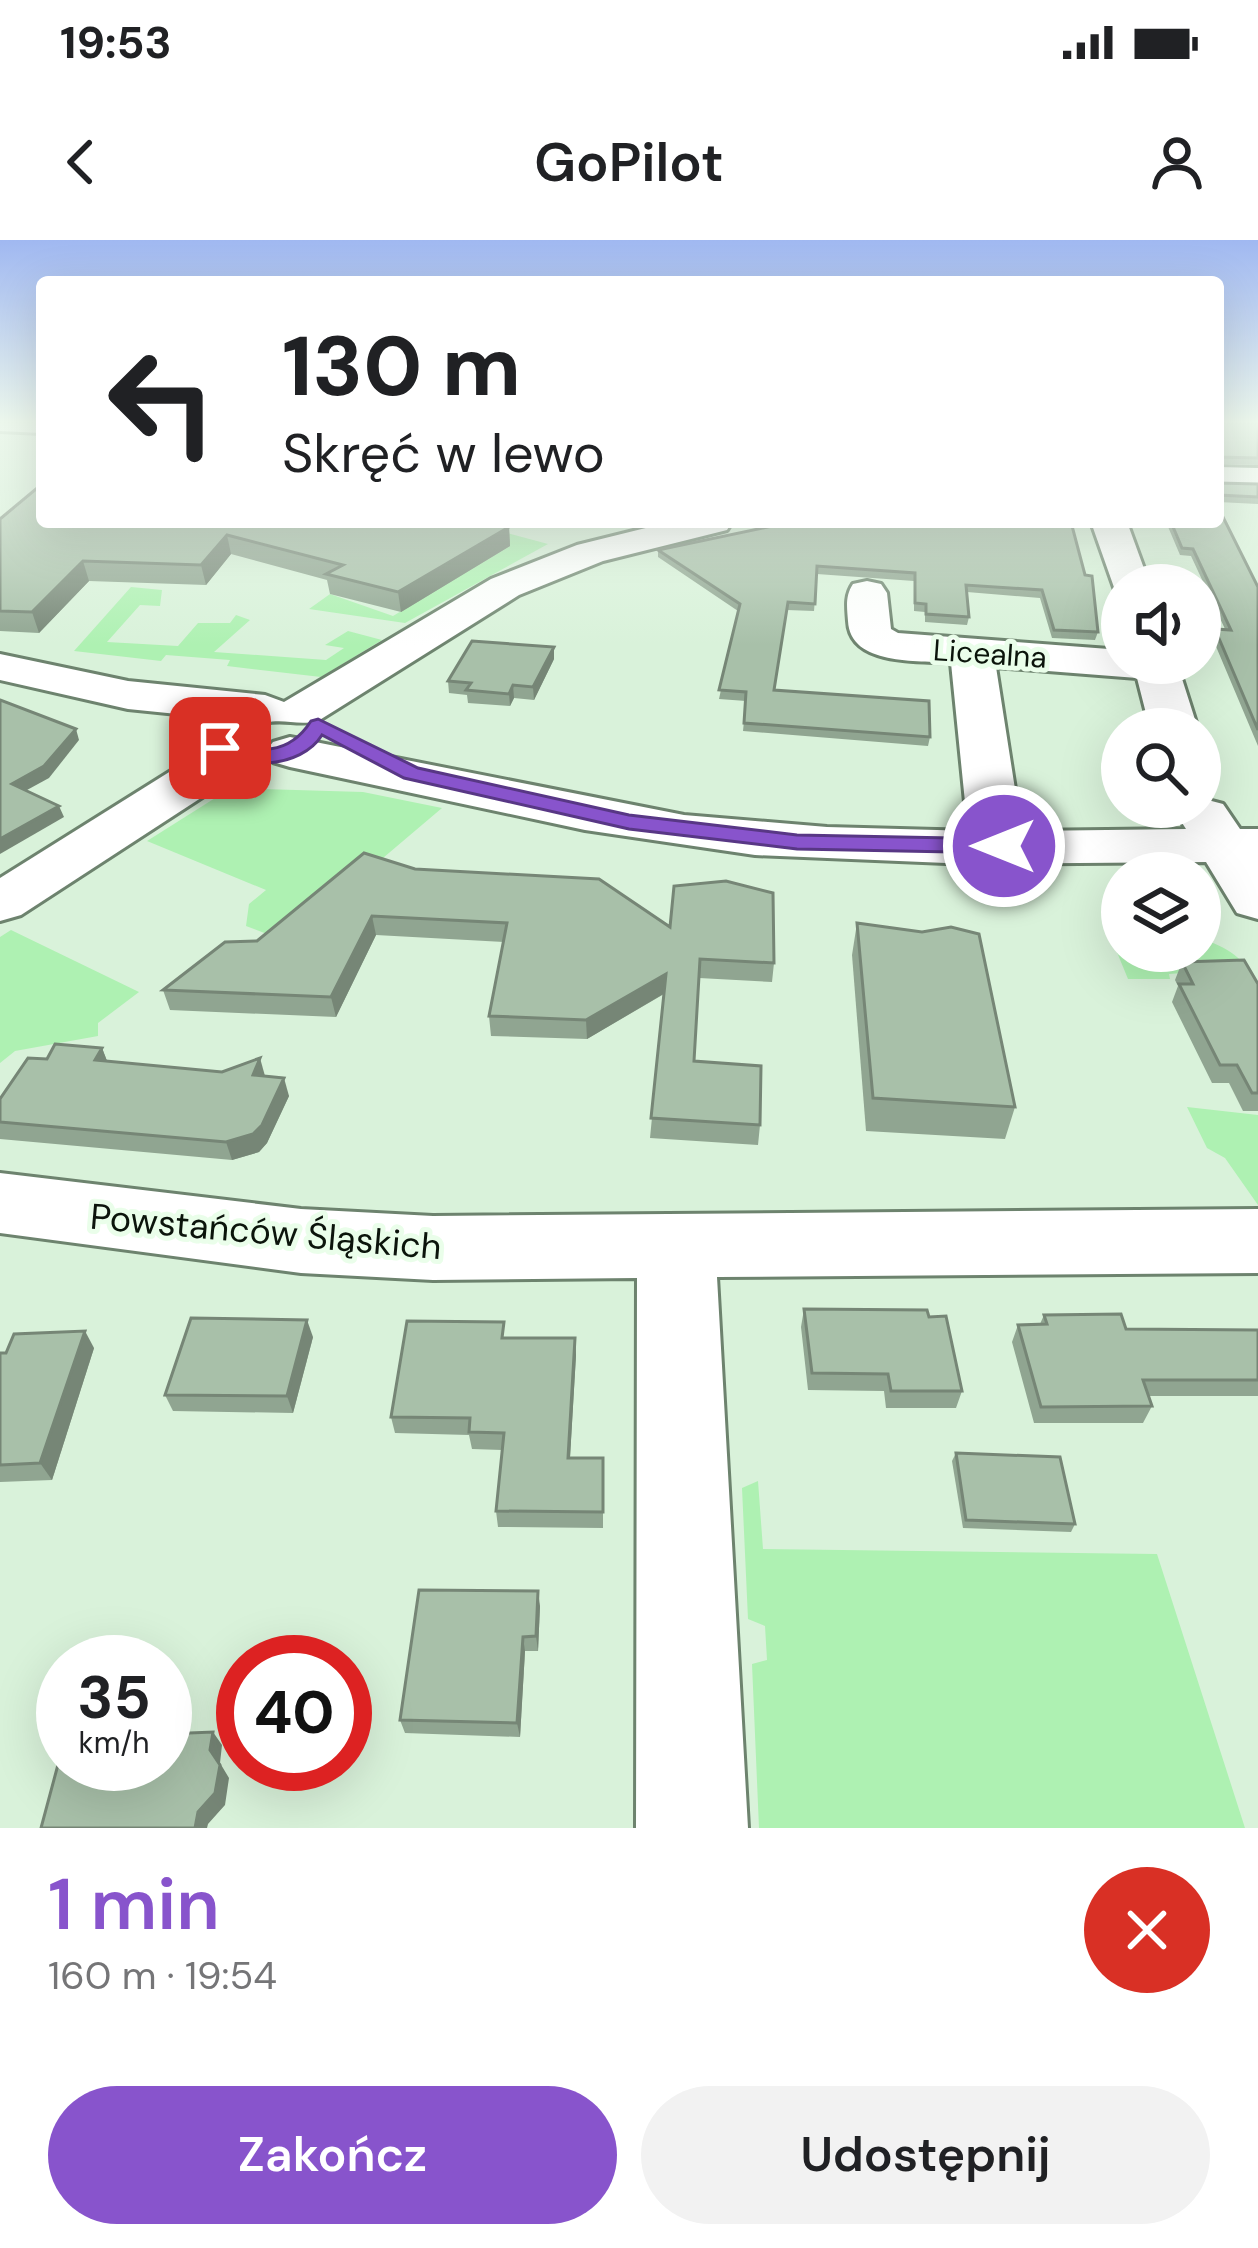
<!DOCTYPE html>
<html lang="pl">
<meta charset="utf-8">
<style>
:root{--surface:#fff;--page:#f2f2f2;--text:#202124;--muted:#757577;--accent:#8854cc}
body{margin:0;font-family:"DM Sans",sans-serif;background:var(--page);color:var(--text);height:100vh;display:flex;flex-direction:column;font-size:45px;white-space:nowrap}
*{box-sizing:border-box;margin:0}
p{font-size:39px;color:var(--muted)}
.icon{flex:none;width:66px;height:66px;fill:none;stroke:currentColor;stroke-width:2;stroke-linecap:round;stroke-linejoin:round}
.map{position:relative;height:1588px;overflow:hidden}
.drawer{display:flex;flex-direction:column;background:var(--surface);flex:1}
.drawer>*{flex:none}
.top-card{position:absolute;left:36px;top:36px;width:1188px;height:252px;border-radius:12px;box-shadow:0 12px 48px #0002;background:#fff;color:var(--text);overflow:hidden}
.buttons{position:absolute;left:1101px;top:324px;display:grid;gap:24px}
.buttons a{display:grid;place-items:center;width:120px;height:120px;border-radius:50%;background:var(--surface);box-shadow:0 12px 48px #0002;font-size:60px}
.speed{position:absolute;left:36px;top:1395px;display:flex;gap:24px;font-size:60px;font-weight:700;text-align:center}
.speed>*{display:grid;place-content:center;width:156px;height:156px;border-radius:50%;background:var(--surface);box-shadow:0 12px 48px #0002;line-height:1}
.speed small{font-size:30px;font-weight:400}
.speed .limit{border:18px solid #d22;background:#fff;color:#111}
.pin{position:absolute;display:grid;place-items:center;width:102px;height:102px;color:#fff;margin:-51px;border-radius:24px;box-shadow:0 6px 18px #0006}
.me{position:absolute;width:132px;margin:-66px;rotate:270deg;stroke-linejoin:round;filter:drop-shadow(0 0 9px #0008)}
.turn{display:flex;align-items:center;gap:42px;height:252px;padding:0 48px;font-size:54px}
.turn .icon{width:156px;height:156px;stroke-width:2.5}
.turn b{display:block;font-size:84px;line-height:102px}
.round{display:grid;place-items:center;flex:none;width:126px;height:126px;border-radius:63px;background:var(--page)}
.headline{display:flex;align-items:center;justify-content:space-between;height:204px;padding:0 48px}
h1{font-size:72px;font-weight:600;line-height:90px;color:var(--accent)}
.cta{display:flex;gap:24px;margin-top:auto;padding:24px 48px}
.cta a{flex:1;height:138px;border-radius:72px;background:var(--accent);color:#fff;font-size:48px;font-weight:600;line-height:138px;text-align:center}
.cta a+a{background:var(--page);color:var(--text)}
.status{display:flex;justify-content:space-between;align-items:center;height:84px;padding:0 60px;background:var(--surface);direction:ltr}
.status svg{height:33px;fill:currentColor}
header{display:flex;justify-content:space-between;align-items:center;height:156px;padding:0 48px;background:var(--surface);font-size:54px;font-weight:600}
.map>svg:first-child{display:block}
.green{fill:#aef1b2}
.lines{fill:none;stroke-linecap:round;stroke-linejoin:round}
.minor-casing{stroke:#6d836e;stroke-width:6}
.minor{fill:#fff;fill-rule:evenodd}
.wall{fill:#90a591}
.shaded-wall{fill:#768676}
.building{fill:#a8c0a9;stroke:#768676;stroke-width:3}
.route{fill:#8854cc;stroke:#583785;stroke-width:3}
.labels{text-anchor:middle;stroke-width:10;stroke-linejoin:round;paint-order:stroke}
.far-street-label{font-size:30px;fill:#0b140b;stroke:#eafeea}
.street-label{font-size:36px;fill:#0b140b;stroke:#eafeea}
</style>
<div class="status"><b>19:53</b><svg viewBox="0 0 49 12"><path d="M0 12V9h3v3zM5 12V6h3v6zM10 12V3h3v9zM15 12V0h3v12zM26 1h20v11H26zM47 4h2v5h-2z"/></svg></div>
<header><svg class="icon" aria-label="back" viewBox="0 0 24 24"><path d="M15 5l-7 7 7 7"/></svg>GoPilot<svg class="icon" aria-label="person" viewBox="0 0 24 24"><circle cx="12" cy="8" r="4"/><path d="M4 21q1-7 8-7t8 7"/></svg></header>
<div class="map">
<svg width="1258" height="1588" viewBox="0 0 1258 1588">
<rect width="100%" height="100%" fill="#d9f2da"/>
<g class="green">
<path d="M466,282l82,22 -143,79 -96,-14 21,-15 63,22 117,-70z"/>
<path d="M131,347l31,3 -2,16 -20,-1 -33,37 71,4 20,-23h32l6,-8 14,5 -36,32 112,8 18,-12 -19,-3 23,-14 34,9 -61,37 -94,-11 3,-6 -64,-5 -5,6 -87,-10z"/>
<path d="M231,548l132,4 79,16 -157,133 -39,-15 3,-22 17,-14 -119,-49z"/>
<path d="M1107,688l15,2v21h78v-13c29,10 43,19 58,47l-49,-21 -30,1 3,8 -13,1 1,5h-42z"/>
<path d="M11,690l128,62 -41,31v13l-83,15 -15,12v-126z"/>
<path d="M1187,867l71,8v90l-33,-47 -18,-10z"/>
<path d="M758,1241l5,68 394,5 88,274h-486l-7,-164 15,-4 -2,-34 -17,-7 -6,-131z"/>
</g>
<g class="lines">
<g class="minor-casing">
<g id="minor">
<path d="M0,183h42v10l-42,-2z"/>
<path d="M1218,227l40,1v20l-40,-1z"/>
<path d="M670,282h62l-5,8 -124,31 -84,34 -201,126c-21,5 -34,-3 -53,2l-137,-14 -128,-29v-26l128,27 137,14 19,7 207,-123 86,-34z"/>
<path d="M1091,282h36l23,63h-28v10l-6,-2z"/>
<path d="M867,341l14,3 6,9 4,36 7,4 224,17v13h55l21,66h-48l-13,-51 -141,-11 21,135 10,29 159,-2 -9,-14 6,-8h17l4,-8 19,5 17,25h18v90l-21,-6 -31,-51 -236,2 -215,-9 -170,-25 -295,-63 -17,-5 -8,-10 8,-10 17,-5 394,78 143,12 146,4 -8,-29 -14,-139c-33,-3 -101,3 -103,-42 -1,-14 -3,-25 5,-37z"/>
<path d="M232,500l18,4 7,11 -7,11 -229,149 -21,6v-43l214,-134z"/>
<path d="M0,933l301,36 132,7 825,-7v64l-541,4 31,551h-112l1,-550 -204,2 -132,-7 -301,-40z"/>
</g>
</g>
<use href="#minor" class="minor"/>
</g>
<g class="wall">
<path d="M1218,183h40v42l-40,-1z"/>
<path d="M1218,243l40,1v20l-40,-2z"/>
<path d="M0,279l509,8 1,19 -109,66 -71,-18 -3,-14 -96,-26 -25,31 -117,-4 -50,52 -39,-2z"/>
<path d="M1071,282l27,110 -3,8 -43,-2 -12,-40 -73,-6 2,25 -2,8 -42,-3v-10l-11,-1v-30l-97,-7 -3,37 -27,-1 -13,80 156,47 -2,9 -185,-15 3,-30 -27,-2 19,-88 -80,-54v-7z"/>
<path d="M1166,282h52l40,65v159l-46,-109 3,-8h10l-34,-73 -11,-1z"/>
<path d="M554,419l-20,41 -20,-2 -4,8 -42,-3 -1,-8 -18,-2 -1,-12z"/>
<path d="M415,629l255,58 104,36 -2,19 -73,-4 -5,83 66,64 -2,20 -108,-7 14,-144 -77,45 -96,-3 -2,-20 15,-74 -128,-7 -40,82 -166,-7 -7,-20 94,-49z"/>
<path d="M857,683l158,184 -10,32 -139,-8 -14,-176z"/>
<path d="M1182,722l76,22v127h-15l-14,-28h-17l-40,-81 6,-16 -3,-6z"/>
<path d="M102,808l5,13 158,15 24,20 -22,47 -8,9 -27,8 -232,-21v-40l47,-40z"/>
<path d="M804,1069l158,82 -6,17h-70l-2,-17 -76,-1 -7,-63z"/>
<path d="M1044,1075l82,14 132,1v66h-110l4,10 -9,17h-109l-22,-81 6,-17 22,-1z"/>
<path d="M313,1097l-20,76 -120,-2 -8,-16z"/>
<path d="M506,1098h69l1,17 -6,103h33v70l-105,-1 -2,-16 6,-61 -30,-1 -3,-14 -74,-2 -4,-16z"/>
<path d="M94,1108l-42,132 -52,2v-129z"/>
<path d="M956,1213l119,71 -4,8 -108,-4 -11,-67z"/>
<path d="M540,1366l-2,45h-13l-5,86 -115,-4 -5,-13z"/>
</g>
<g class="shaded-wall">
<path d="M509,287l1,19 -109,66 -3,-20z"/>
<path d="M227,295l4,19 -25,31 -5,-20z"/>
<path d="M83,321l6,20 -50,52 -7,-21z"/>
<path d="M554,407v12l-20,41 -1,-13z"/>
<path d="M513,445l1,13 -4,8 -1,-12z"/>
<path d="M76,489l3,11 -30,38 -33,18 -4,-12z"/>
<path d="M59,566l5,11 -64,37v-15z"/>
<path d="M372,676l4,19 -40,82 -5,-20z"/>
<path d="M666,734l-1,19 -78,46 -1,-19z"/>
<path d="M102,808l7,18 -14,-6z"/>
<path d="M260,818l5,18 -12,-1z"/>
<path d="M284,838l5,18 -22,47 -8,9 -27,8 -6,-18z"/>
<path d="M307,1080l6,17 -20,76 -6,-17z"/>
<path d="M85,1091l9,17 -42,132 -12,-17z"/>
<path d="M575,1098l1,17 -7,119 -1,-16z"/>
<path d="M538,1351l2,15 -2,45 -2,-15z"/>
<path d="M523,1397l2,14 -5,86 -3,-14z"/>
<path d="M213,1492l9,13 -2,18 9,15 -4,27 -17,19 -1,4h-12z"/>
</g>
<g class="building">
<path d="M1218,183h40v35l-40,-1z"/>
<path d="M1218,243l40,1v13l-40,-2z"/>
<path d="M42,244v38h446l21,5 -111,65 -72,-18 17,-9 -116,-30 -26,30 -118,-4 -51,51 -32,-1v-92z"/>
<path d="M1218,267l40,80v143l-43,-101 16,1 -38,-81 -11,-1 -11,-26h47z"/>
<path d="M791,282h280l14,53 7,1 6,56 -44,-2 -12,-40 -76,-5 3,32 -43,-3v-10l-11,-1v-30l-98,-7 -2,38 -27,-2 -14,88 155,11 1,36 -186,-14 2,-31 -27,-2 21,-86 -82,-54z"/>
<path d="M472,401l82,6 -21,40 -20,-2 -4,9 -43,-4 5,-7 -23,-2z"/>
<path d="M0,460l76,29 -32,37 -32,18 47,22 -59,33z"/>
<path d="M364,613l51,16 184,10 71,48 4,-41 52,-5 47,12 1,70 -74,-4 -6,102 67,5 -1,59 -109,-7 15,-144 -80,46 -97,-4 18,-93 -135,-7 -41,81 -168,-7 62,-48 32,-1z"/>
<path d="M857,683l65,9 29,-5 28,7 36,173 -142,-9z"/>
<path d="M1244,720l14,24v109h-6l-15,-28h-17l-41,-81h14l-11,-22z"/>
<path d="M55,804l47,4 -7,12 127,12 38,-14 -7,17 31,3 -22,47 -9,9 -27,8 -226,-20v-23l28,-41 19,1z"/>
<path d="M804,1069l123,1 2,7 17,-1 16,75h-71l-3,-17 -76,-1z"/>
<path d="M1121,1074l5,15 132,1v50h-115l9,26 -111,1 -23,-82 29,-1 -3,-9z"/>
<path d="M191,1078l116,2 -20,76 -122,-1z"/>
<path d="M407,1081l97,1 -2,16h73l-7,120h35v54l-107,-1 8,-78 -35,-1 1,-14 -79,-1z"/>
<path d="M85,1091l-45,132 -40,2v-112h6l8,-19z"/>
<path d="M956,1213l104,4 15,67 -109,-4z"/>
<path d="M419,1350l119,1 -2,45 -13,1 -6,86 -117,-3z"/>
<path d="M213,1492l-3,18 10,15 -5,28 -17,19 -3,16h-154l22,-82v18h102v-30z"/>
</g>
<linearGradient id="sky" x2="0" y2="1"><stop stop-color="#a0b8f1"/><stop offset="0.45" stop-color="#eef9ee"/><stop offset="1" stop-color="#eef9ee" stop-opacity="0"/></linearGradient>
<rect width="1258" height="405" fill="url(#sky)"/>
<path class="route" d="M318,479l100,49 211,47 168,20 207,4 12,7 -12,7 -207,-4 -168,-20 -225,-51 -82,-43c-21,34 -83,36 -112,13l10,-6c38,10 68,15 91,-21z"/>
<g class="labels">
<g class="far-street-label">
<text transform="translate(990 414) rotate(4)" y="10">Licealna</text>
</g>
<g class="street-label">
<text transform="translate(266 991) rotate(5)" y="13">Powstańców Śląskich</text>
</g>
</g>
</svg>
<div class="buttons">
<a><svg class="icon" aria-label="sound" viewBox="0 0 24 24"><path d="M4 9h4l5-4v14l-5-4H4zM17 9q2 3 0 6"/></svg></a>
<a><svg class="icon" aria-label="search" viewBox="0 0 24 24"><circle cx="10" cy="10" r="6"/><path d="M15 15l6 6"/></svg></a>
<a><svg class="icon" aria-label="layers" viewBox="0 0 24 24"><path d="M12 4l9 5-9 5-9-5zM3 14l9 5 9-5"/></svg></a>
</div>
<div class="speed"><div>35<small>km/h</small></div><div class="limit">40</div></div>
<div class="pin" style="left:220px;top:508px;background:#d93025"><svg class="icon" aria-label="arrive" viewBox="0 0 24 24"><path d="M6 21V4h12l-3 4 3 4H6"/></svg></div>
<svg class="me" style="left:1004px;top:606px" viewBox="-20 -20 40 40"><circle r="17" fill="#8854cc" stroke="#fff" stroke-width="3"/><path d="M0-11L8 9 0 5-8 9z" fill="#fff"/></svg>
<div class="top-card">
<div class="turn"><svg class="icon" aria-label="left" viewBox="0 0 24 24"><path d="M17 20v-9H6M10 6l-5 5 5 5"/></svg><div><b>130 m</b>Skręć w lewo</div></div>
</div>
</div>
<section class="drawer">
<div class="headline"><div><h1>1 min</h1><p>160 m · 19:54</p></div><a class="round" style="background:#d93025;color:#fff"><svg class="icon" aria-label="close" viewBox="0 0 24 24"><path d="M6 6l12 12M18 6L6 18"/></svg></a></div>
<div class="cta"><a>Zakończ</a><a>Udostępnij</a></div>
</section>
